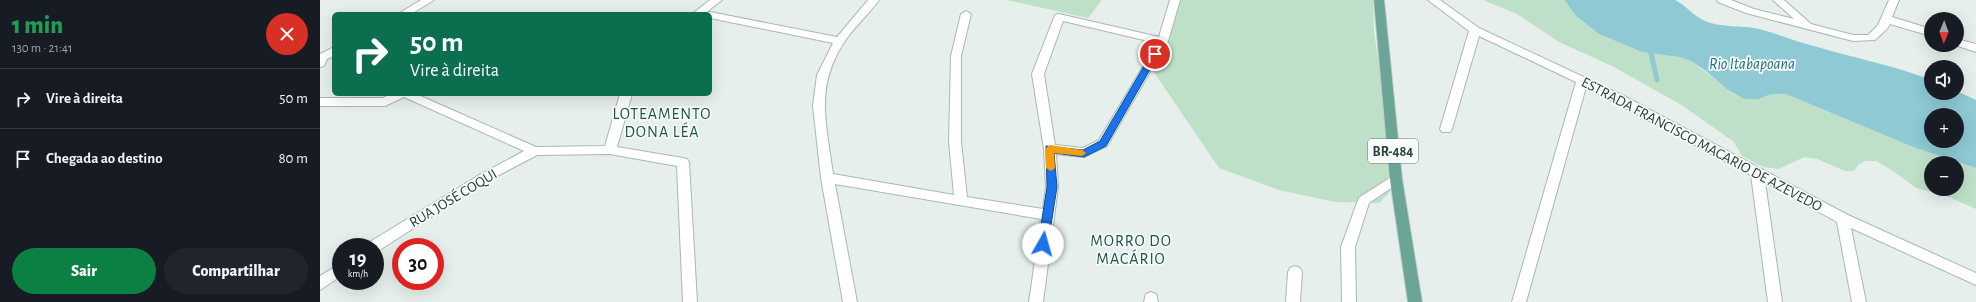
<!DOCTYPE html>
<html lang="pt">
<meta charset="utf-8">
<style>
:root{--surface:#171b24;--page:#20242c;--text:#f1f3f6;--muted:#9ea1a6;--line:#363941;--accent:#0b8043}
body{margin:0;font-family:"Alegreya Sans",sans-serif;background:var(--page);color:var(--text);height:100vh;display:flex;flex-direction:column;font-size:15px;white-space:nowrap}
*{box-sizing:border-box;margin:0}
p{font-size:13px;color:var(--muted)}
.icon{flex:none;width:22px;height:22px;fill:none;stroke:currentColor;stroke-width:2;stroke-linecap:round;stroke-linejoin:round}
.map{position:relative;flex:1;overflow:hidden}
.panel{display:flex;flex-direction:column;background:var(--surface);width:320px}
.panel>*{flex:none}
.guide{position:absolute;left:12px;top:12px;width:380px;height:84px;border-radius:6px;box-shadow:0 4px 16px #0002;background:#0b6e4f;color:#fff;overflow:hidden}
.needle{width:26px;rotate:181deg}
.buttons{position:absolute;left:1604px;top:12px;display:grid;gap:8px}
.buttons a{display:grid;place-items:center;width:40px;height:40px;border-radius:50%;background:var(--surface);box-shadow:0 4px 16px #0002;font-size:20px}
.speed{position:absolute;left:12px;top:238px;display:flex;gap:8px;font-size:20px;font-weight:700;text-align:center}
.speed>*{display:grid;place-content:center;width:52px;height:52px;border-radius:50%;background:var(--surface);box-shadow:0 4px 16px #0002;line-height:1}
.speed small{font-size:10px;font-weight:400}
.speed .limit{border:6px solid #d22;background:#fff;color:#111}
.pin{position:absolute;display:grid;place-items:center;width:34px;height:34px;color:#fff;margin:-17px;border:2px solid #fff;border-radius:50%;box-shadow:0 1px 4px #0007}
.me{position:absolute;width:44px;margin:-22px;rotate:7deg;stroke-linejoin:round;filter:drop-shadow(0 0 3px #0008)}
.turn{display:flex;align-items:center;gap:14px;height:84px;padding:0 12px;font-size:18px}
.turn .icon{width:52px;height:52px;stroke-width:2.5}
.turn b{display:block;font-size:28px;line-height:34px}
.round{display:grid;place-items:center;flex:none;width:42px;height:42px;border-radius:21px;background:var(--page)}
.overview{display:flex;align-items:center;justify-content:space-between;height:68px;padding:0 12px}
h1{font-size:24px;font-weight:800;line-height:30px;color:#1e9e55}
.cta{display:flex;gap:8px;margin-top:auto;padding:8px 12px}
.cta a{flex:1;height:46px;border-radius:24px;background:var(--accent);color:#fff;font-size:16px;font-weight:800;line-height:46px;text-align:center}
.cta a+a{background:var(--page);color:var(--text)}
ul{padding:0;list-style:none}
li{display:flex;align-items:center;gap:12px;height:60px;padding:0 12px;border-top:1px solid var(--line)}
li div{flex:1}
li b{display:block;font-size:15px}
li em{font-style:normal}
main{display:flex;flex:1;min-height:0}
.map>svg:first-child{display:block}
.green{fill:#bfe0c8;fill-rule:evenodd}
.water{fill:#8ec9d4;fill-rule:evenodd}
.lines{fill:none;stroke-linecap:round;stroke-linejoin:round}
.stream{stroke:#8ec9d4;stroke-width:5}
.minor-casing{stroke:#a8b8b2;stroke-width:2}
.primary-casing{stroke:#c2cac8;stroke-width:2}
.minor{fill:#fff;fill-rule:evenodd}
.primary{fill:#6aa596;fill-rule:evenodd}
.route{fill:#1a73e8;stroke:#114b97}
.slow{fill:#f59e0b}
.labels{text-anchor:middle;stroke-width:3.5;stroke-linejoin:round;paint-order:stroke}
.shield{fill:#f7fbf9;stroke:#637a73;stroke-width:1}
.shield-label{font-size:14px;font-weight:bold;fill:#24423a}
.street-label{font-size:15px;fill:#24423a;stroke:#f7fbf9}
.water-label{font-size:16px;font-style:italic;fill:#1c6f80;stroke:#f7fbf9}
.neighbourhood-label{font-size:16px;letter-spacing:1px;fill:#1f5548;stroke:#f7fbf9}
</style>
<main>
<section class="panel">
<div class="overview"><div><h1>1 min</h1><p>130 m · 21:41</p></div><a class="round" style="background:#d93025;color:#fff"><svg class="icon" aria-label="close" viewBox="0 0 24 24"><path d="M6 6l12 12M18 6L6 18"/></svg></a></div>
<ul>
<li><svg class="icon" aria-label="right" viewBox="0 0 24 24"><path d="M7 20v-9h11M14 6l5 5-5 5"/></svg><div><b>Vire à direita</b></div><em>50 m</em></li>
<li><svg class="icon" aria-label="arrive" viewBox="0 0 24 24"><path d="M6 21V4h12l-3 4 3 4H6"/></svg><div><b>Chegada ao destino</b></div><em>80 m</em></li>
</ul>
<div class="cta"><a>Sair</a><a>Compartilhar</a></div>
</section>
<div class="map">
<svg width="1656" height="302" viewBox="0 0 1656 302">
<rect width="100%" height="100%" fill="#e6efeb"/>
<g class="green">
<path d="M687,0h95l-14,18z"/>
<path d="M853,0h200l1,31 5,34 19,105 -9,23 -10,10 -44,-1 -56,-12 -60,-22 -70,-103z"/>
<path d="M1163,0h81l13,17 22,17 43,18 37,5 12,4 45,34 23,4 12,-5h15l127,53 63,21v41l-32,-14 -28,-7 -23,-17 -17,-10h-11l-6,3 -5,7h-9l-28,-12 -13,-2 -25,12 -16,-2 -21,-11 -8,-14 -51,-36 -69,-39 -55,-25 -42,-28zM1611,163h26v26h-26z"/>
</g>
<path class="water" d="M1244,0h111c11,5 18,16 30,21 17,7 36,4 54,8 19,5 36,12 55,17 39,12 79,19 117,34v13h26v-2l19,9v68l-63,-21 -127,-53h-15l-12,5h-15l-17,-10 -21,-18 -15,-10 -12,-4 -37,-5 -43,-18 -22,-17zM1611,115h26v26h-26z"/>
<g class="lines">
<path class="stream" d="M1330,48l7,32"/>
<g class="minor-casing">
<g id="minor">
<path d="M101,0h13l-23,14h-13z"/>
<path d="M390,0h12l-18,14h-12z"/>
<path d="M548,0h11c-9,13 -22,24 -32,38 -33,47 -21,84 -14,136l121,21 -5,-53 2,-86 10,-42 5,-3 5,3 -10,42v86l6,55 76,12 3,-22 -2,-38 -12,-75 23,-59 4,-1 100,23 11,-37h10l-12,41 -61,105 -23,11 -28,-3 2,33 -15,115h-14l12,-83 -206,-35 22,118h-14l-22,-124 -8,-72 4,-31 16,-32 -123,-25v-4h-5l5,-2 127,25zM743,21l94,22 -58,97 -16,8 -28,-3 -11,-71z"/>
<path d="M1108,0h12l39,28 143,67 226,120 128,58v12l-125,-57 15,74h-14l-15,-80 -72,-40 17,120h-14l-17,-127 -165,-88 -60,215h-14l64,-220 -97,-46 -27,93 -2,3h-8l-2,-3 29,-98z"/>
<path d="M1397,0h14l23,9 40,10 -21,-19h11l27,24 42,11h15l10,-10 11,-25h10l-7,17 39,12v7l-41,-12 -3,5 -12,11 -22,1 -107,-28 -28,-11z"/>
<path d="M1637,39l19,5v8l-21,-7h2z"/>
<path d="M14,47v9l-7,3 -3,7 -4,1v-13z"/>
<path d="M71,94h25l120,53 69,-1 15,-52h12l-15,53 66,11 4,1 2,3 8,140h-14l-6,-136 -67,-12 -73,1 -53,28 -106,68 -3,1v-5h-9l2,-4 108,-66 48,-26 -120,-54 -19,9h-65v-8h63z"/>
<path d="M1076,174l4,2 2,3 -2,3 -31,21 -14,44 1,55h-14l-1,-55 17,-47 2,-3z"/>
<path d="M21,263v13l-21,14v-14z"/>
<path d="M975,266l5,2 2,4 -2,30h-14l2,-30 2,-4z"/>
<path d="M831,292l5,2 2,8h-14l2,-8z"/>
</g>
</g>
<g class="primary-casing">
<path id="primary" d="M1054,0h10l18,179 20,123h-14l-18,-123z"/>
</g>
<use href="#minor" class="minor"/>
<use href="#primary" class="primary"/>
</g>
<path class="route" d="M835,51l4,3 -53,92 -22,11 -30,-4 3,34 -9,57 -1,3h-7l-2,-3 9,-57 -1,-41 37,4 17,-9 51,-87z"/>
<path class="slow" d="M730,145l32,5 4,3 -4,3 -28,-3 1,15 -4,3 -5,-3 -1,-19z"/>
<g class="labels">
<rect class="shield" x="1048" y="139" width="50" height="24" rx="3"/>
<g class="shield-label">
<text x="1073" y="156">BR-484</text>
</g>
<g class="street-label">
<text transform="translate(1382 144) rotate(28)" y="5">ESTRADA FRANCISCO MACARIO DE AZEVEDO</text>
<text transform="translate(133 198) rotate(-31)" y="5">RUA JOSÉ COQUI</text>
</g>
<g class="water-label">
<text x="1432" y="69">Rio Itabapoana</text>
</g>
<g class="neighbourhood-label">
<text x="342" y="119">LOTEAMENTO<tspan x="342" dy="18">DONA LÉA</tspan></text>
<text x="811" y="246">MORRO DO<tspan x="811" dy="18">MACÁRIO</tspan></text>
</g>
</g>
</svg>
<div class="buttons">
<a><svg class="needle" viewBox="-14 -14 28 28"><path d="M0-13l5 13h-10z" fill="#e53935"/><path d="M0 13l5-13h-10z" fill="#9ea1a6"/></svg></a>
<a><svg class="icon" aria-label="sound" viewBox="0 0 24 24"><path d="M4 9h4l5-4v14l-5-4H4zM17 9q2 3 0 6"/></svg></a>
<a>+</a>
<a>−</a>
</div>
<div class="speed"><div>19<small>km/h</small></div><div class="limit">30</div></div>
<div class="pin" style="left:835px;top:54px;background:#d93025"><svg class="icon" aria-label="arrive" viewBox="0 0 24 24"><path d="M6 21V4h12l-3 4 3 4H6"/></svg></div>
<svg class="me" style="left:723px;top:244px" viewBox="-20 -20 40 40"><circle r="19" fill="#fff"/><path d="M0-13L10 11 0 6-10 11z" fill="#1a73e8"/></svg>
<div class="guide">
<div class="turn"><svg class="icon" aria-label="right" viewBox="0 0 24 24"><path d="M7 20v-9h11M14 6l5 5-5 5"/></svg><div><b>50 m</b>Vire à direita</div></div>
</div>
</div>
</main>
